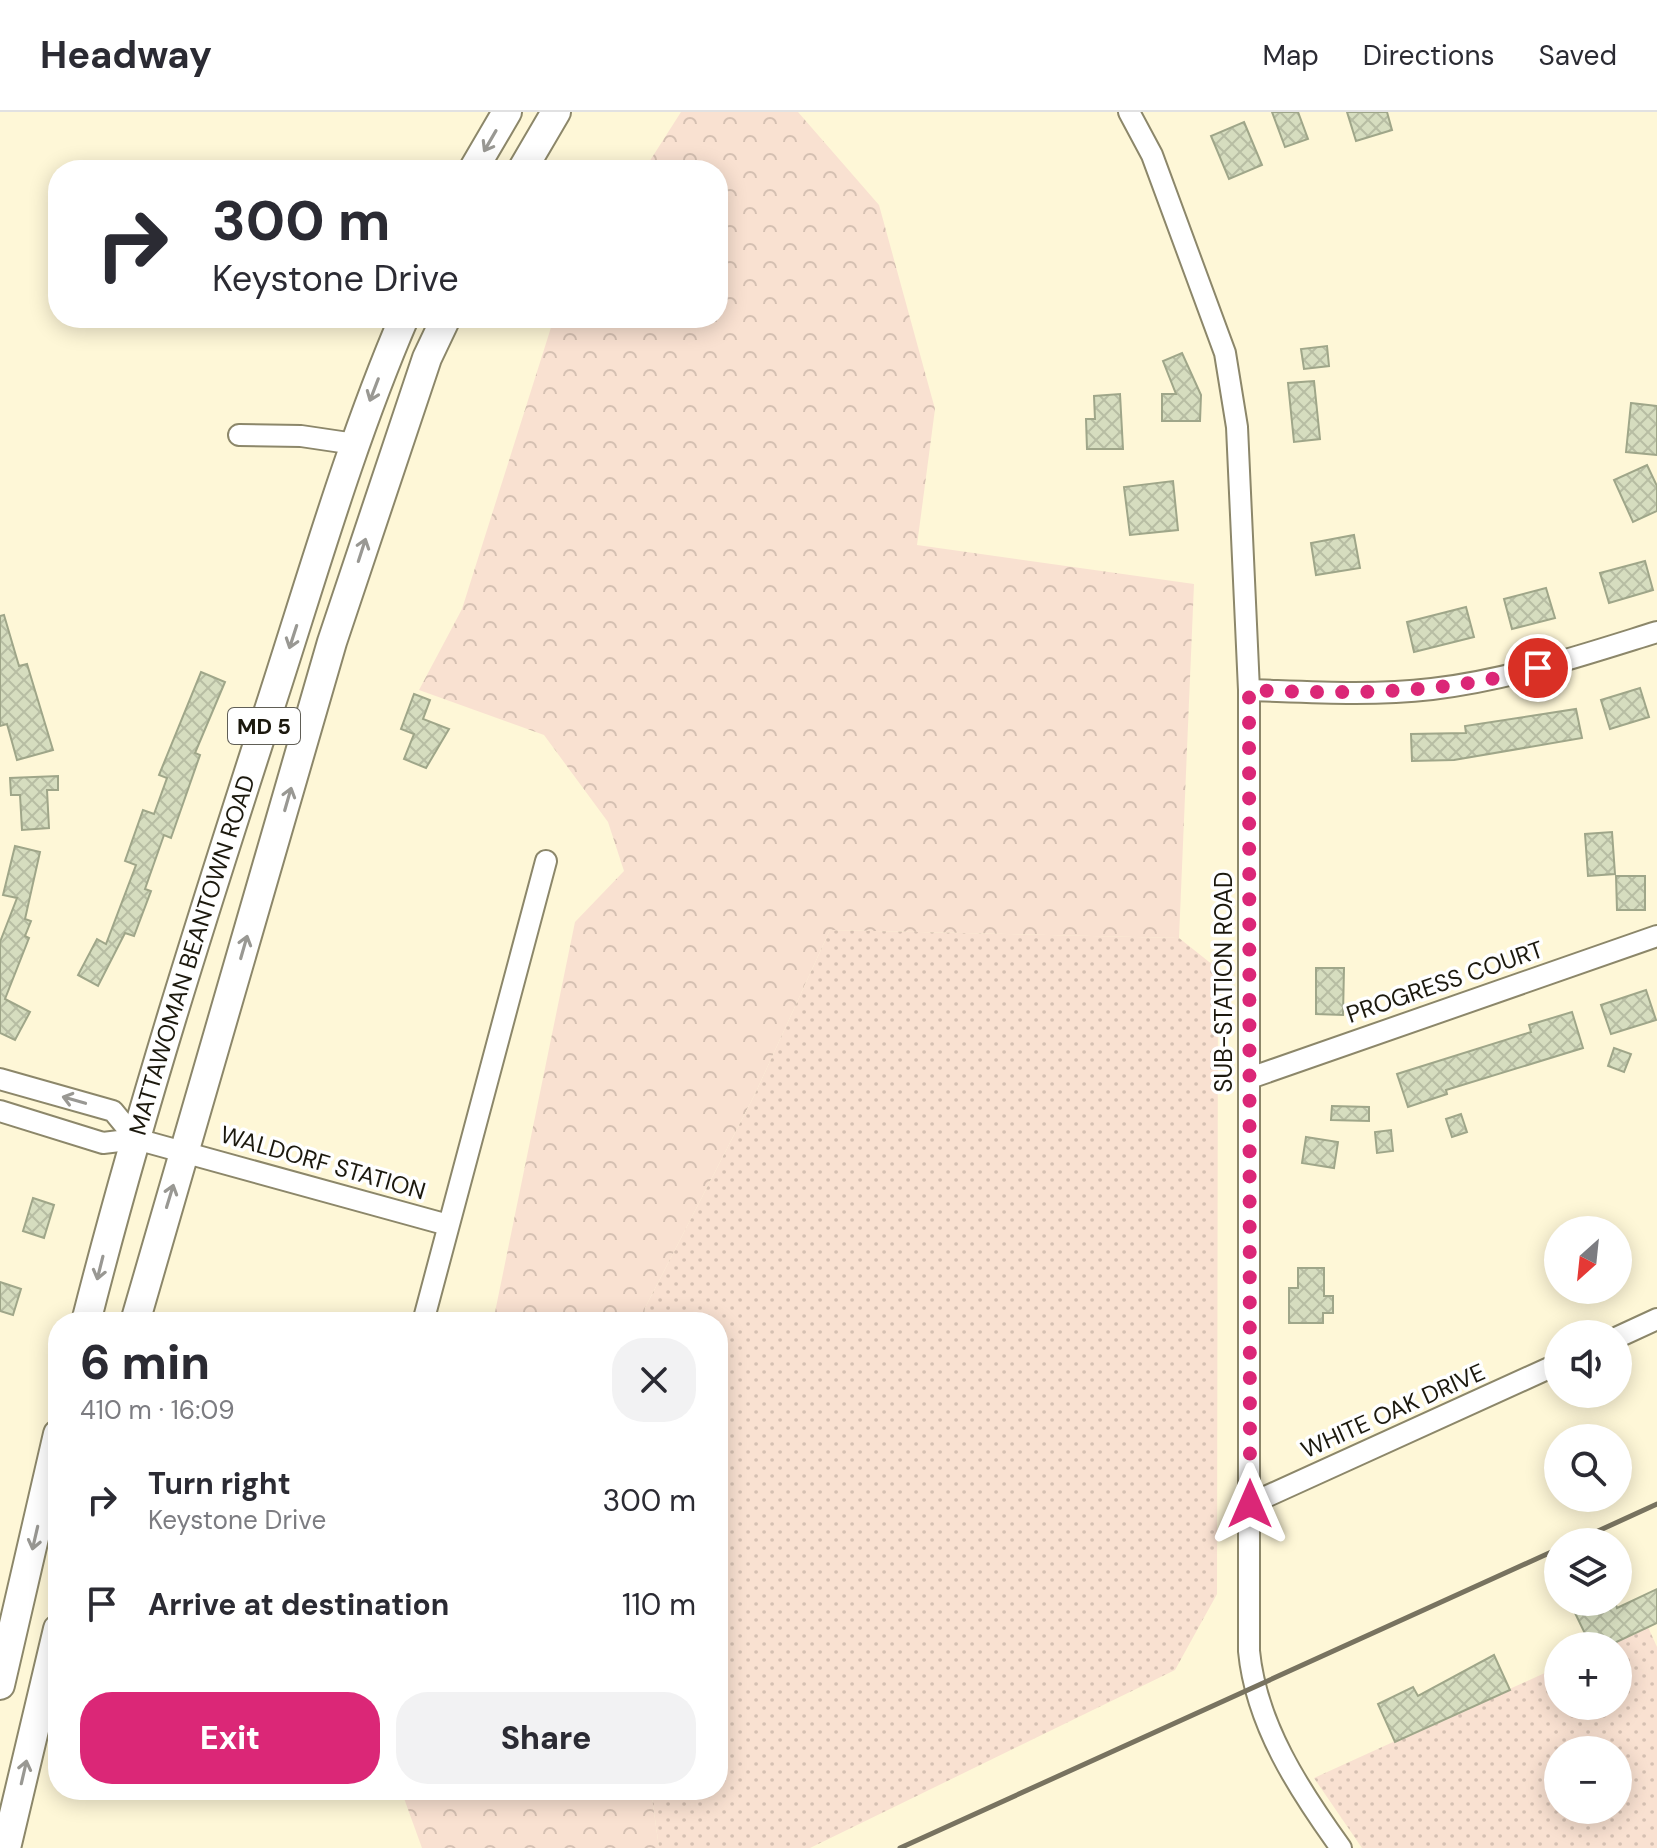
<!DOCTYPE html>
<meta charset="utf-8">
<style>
:root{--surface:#fff;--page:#f2f2f3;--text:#2b2b33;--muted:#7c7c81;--line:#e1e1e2;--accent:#db2777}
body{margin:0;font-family:"DM Sans",sans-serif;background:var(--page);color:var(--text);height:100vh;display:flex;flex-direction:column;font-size:30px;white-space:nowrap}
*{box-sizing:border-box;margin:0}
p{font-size:26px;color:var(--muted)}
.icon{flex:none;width:44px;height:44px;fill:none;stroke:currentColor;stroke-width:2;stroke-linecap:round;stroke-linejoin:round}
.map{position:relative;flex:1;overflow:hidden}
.drawer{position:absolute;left:48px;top:1200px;width:680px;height:488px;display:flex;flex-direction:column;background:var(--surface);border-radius:32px;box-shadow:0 4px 20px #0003}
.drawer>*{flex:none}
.top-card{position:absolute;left:48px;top:48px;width:680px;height:168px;border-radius:32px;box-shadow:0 4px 20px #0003;background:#fff;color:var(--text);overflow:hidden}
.needle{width:52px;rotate:207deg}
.buttons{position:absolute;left:1544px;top:1104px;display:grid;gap:16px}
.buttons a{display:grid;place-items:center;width:88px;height:88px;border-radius:50%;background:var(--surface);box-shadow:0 4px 20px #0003;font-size:40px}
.pin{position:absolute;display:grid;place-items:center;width:68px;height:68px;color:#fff;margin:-34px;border:4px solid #fff;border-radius:50%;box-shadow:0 2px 8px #0007}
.me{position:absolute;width:88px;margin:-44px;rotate:0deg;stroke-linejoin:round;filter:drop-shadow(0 0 6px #0008)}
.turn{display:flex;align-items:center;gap:28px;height:168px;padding:0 32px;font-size:36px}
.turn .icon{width:104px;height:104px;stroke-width:2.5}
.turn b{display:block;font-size:56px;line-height:68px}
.round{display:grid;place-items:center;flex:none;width:84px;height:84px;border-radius:32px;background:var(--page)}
.head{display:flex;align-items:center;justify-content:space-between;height:136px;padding:0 32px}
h1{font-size:48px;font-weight:800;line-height:60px}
.cta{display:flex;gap:16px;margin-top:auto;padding:16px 32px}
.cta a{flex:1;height:92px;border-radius:32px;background:var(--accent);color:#fff;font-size:32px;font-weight:800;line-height:92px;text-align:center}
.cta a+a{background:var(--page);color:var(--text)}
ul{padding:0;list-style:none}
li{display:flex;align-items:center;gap:24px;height:104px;padding:0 32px}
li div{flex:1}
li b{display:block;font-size:30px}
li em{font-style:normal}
header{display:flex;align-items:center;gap:48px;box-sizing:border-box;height:112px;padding:0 40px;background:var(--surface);border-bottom:2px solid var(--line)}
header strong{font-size:38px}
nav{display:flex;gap:44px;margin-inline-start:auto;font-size:28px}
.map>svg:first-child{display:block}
.forest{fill:url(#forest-crowns)}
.park{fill:url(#park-dots);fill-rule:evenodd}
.building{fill:url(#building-cross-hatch);stroke:#9fa689;stroke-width:2}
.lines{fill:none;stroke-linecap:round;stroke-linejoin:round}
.minor-casing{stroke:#8c876a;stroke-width:24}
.highway-casing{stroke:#8c876a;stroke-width:32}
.minor{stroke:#fff;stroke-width:20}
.highway{stroke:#fff;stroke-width:28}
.rail{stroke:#787360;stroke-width:5}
.oneway{stroke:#999893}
.route{stroke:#db2777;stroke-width:14;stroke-dasharray:0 25.2}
.labels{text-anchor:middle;stroke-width:7;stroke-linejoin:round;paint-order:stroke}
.shield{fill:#fff;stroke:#605e56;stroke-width:2}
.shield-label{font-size:22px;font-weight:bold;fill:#1c190e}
.street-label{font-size:24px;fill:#1c190e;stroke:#fff}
</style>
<header>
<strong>Headway</strong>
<nav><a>Map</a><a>Directions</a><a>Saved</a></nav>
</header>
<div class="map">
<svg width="1657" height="1736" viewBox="0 0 1657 1736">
<defs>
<pattern id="forest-crowns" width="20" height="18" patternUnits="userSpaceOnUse" patternTransform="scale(2)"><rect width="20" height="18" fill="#f9e1d1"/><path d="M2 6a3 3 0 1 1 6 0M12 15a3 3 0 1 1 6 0" fill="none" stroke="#d5c0b2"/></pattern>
<pattern id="park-dots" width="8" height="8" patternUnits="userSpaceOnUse" patternTransform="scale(2)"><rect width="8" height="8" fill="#f9e1d1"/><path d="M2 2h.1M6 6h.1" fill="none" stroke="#d5c0b2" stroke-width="1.8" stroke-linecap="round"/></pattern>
<pattern id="building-cross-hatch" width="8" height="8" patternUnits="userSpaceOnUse" patternTransform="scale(2)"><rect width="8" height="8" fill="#d6ddbf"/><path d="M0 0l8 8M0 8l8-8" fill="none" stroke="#b7bda3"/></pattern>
</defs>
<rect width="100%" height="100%" fill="#fef7d7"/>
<g class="forest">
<path d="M681,0h117l81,93 56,204 -18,136 277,39 -15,354 -349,-8 -75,164 -110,214 -1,14h-151l82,-400 49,-51 -16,-49 -64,-87 -125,-45 43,-81 92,-291h164v-148h-74z"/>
<path d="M401,1678h250l8,58h-237z"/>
</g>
<g class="park">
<path d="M830,818l349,8 39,31 -1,625 -42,76 -365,178h-151l-8,-58h67v-468h-74l1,-14 110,-214z"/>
<path d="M1648,1515l9,20v201h-295l-48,-70 244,-111v39h60v-60h-13zM1558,1638h60v60h-60z"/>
</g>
<g class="building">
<path d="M1272,0h26l10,27 -23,8z"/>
<path d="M1347,0h40l5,18 -36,11z"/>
<path d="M1244,10l18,43 -33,14 -18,-43z"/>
<path d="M1327,234l2,20 -25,3 -3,-20z"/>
<path d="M1182,241l19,42 -1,26h-38v-27h14l-13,-33z"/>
<path d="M1314,269l6,58 -26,3 -6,-59z"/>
<path d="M1120,282l3,55h-36l-1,-30h9l-1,-23z"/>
<path d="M1631,291l26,3v49l-31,-3z"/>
<path d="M1647,353l10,21v25l-24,11 -19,-42z"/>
<path d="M1173,369l5,49 -48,5 -6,-48z"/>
<path d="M1354,423l6,33 -44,7 -5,-32z"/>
<path d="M1645,449l8,29 -44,13 -9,-30z"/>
<path d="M1546,476l9,30 -43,11 -8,-30z"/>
<path d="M1466,495l8,30 -60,15 -7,-30z"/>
<path d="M4,503l15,51 8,-2 26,86 -36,10 -10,-36 -7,2v-110z"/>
<path d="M201,560l24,10 -30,71 5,2 -29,83 -7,-3 -19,54 6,2 -17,45 -9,-3 -27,53 -20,-11 19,-36 9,5 30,-79 -11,-4 18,-51 11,4 13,-36 -8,-3z"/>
<path d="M1640,576l9,29 -39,12 -9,-29z"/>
<path d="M414,582l16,6 -7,19 26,10 -23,39 -22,-9 10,-25 -13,-5z"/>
<path d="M1576,597l6,29 -128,22 -42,1 -1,-27 55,-1 -1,-7z"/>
<path d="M58,664v14h-11l2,38 -27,2 -2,-35h-9l-1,-17z"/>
<path d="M1612,720l3,42 -27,2 -3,-42z"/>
<path d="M15,734l25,6 -15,67 6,2 -6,15 4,2 -24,61 25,13 -15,28 -15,-7v-91l17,-44 -14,-3z"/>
<path d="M1616,764h29v34h-28z"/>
<path d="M1316,856h28l-1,47 -27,-1z"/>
<path d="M1646,878l10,30 -45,14 -10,-29z"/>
<path d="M1572,900l11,36 -137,42 1,4 -39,13 -11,-33 134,-42 -2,-7z"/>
<path d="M1614,936l17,6 -7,18 -16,-6z"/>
<path d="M1332,994l37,1v14l-38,-1z"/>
<path d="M1461,1002l6,18 -15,5 -6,-18z"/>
<path d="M1391,1018l2,21 -16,2 -2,-21z"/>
<path d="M1306,1025l32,5 -4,26 -32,-5z"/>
<path d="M33,1086l21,7 -10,33 -21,-7z"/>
<path d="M1298,1156h26v28h9v17h-10v10h-34v-35h9z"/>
<path d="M0,1170l21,7 -8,26 -13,-4z"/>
<path d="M1657,1477v34l-49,23h-17l-16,-33 24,-11h16l2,6z"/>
<path d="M1494,1543l16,35 -115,52 -17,-38 35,-17 5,9z"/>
</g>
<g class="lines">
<g class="minor-casing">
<g id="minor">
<path d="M1129,0l23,43 73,198 12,74 12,263v961c7,73 50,139 92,197"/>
<path d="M239,323l62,1 54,8"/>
<path d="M1249,578c61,2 122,6 183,-1 77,-9 151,-34 225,-57"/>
<path d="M1250,966l407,-142"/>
<path d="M0,967l113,32 23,28"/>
<path d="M0,999l103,32 33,-4 312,86"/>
<path d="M423,1210l123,-461"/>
<path d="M1618,1225l39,-18"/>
<path d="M1250,1392l308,-140"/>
</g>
</g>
<g class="highway-casing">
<g id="highway">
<path d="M473,58l34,-58"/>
<path d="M522,58l34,-58"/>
<path id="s1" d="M86,1210c52,-205 117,-408 182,-609 43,-132 81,-267 136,-395"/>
<path d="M135,1210l197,-680 95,-284 19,-40"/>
<path d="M0,1573l58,-251"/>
<path d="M6,1736l52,-219"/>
</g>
</g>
<use href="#minor" class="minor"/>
<use href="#highway" class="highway"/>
<g class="rail">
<path d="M1574,1430l83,-38"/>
<path d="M900,1736l658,-299"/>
</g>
</g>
<defs><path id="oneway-shaft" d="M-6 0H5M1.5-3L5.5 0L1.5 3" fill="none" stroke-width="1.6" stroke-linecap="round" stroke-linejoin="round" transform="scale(2)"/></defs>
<g class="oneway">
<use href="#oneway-shaft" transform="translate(490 29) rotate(120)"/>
<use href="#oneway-shaft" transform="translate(374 278) rotate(111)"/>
<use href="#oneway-shaft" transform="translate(362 438) rotate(-72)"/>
<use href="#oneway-shaft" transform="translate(293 525) rotate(108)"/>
<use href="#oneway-shaft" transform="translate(288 687) rotate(-74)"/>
<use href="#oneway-shaft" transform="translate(244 835) rotate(-74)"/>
<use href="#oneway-shaft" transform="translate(74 988) rotate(-164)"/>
<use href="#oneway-shaft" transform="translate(170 1084) rotate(-73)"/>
<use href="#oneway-shaft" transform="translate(100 1156) rotate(104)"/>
<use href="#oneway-shaft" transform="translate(35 1426) rotate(103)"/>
<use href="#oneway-shaft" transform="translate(24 1660) rotate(-77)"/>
</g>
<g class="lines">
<path class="route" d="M1250,1392l-1,-814c98,4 193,5 289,-22"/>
</g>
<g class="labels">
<rect class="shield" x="228" y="596" width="72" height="36" rx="6"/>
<g class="shield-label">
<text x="264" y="622">MD 5</text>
</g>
<g class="street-label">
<text dy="8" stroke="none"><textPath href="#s1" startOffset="382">MATTAWOMAN BEANTOWN ROAD</textPath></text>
<text transform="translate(1224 870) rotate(-90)" y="8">SUB-STATION ROAD</text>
<text transform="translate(1445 870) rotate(-19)" y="8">PROGRESS COURT</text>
<text transform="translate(323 1051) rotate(16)" y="8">WALDORF STATION</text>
<text transform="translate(1393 1299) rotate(-24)" y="8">WHITE OAK DRIVE</text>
</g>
</g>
</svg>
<div class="buttons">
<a><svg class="needle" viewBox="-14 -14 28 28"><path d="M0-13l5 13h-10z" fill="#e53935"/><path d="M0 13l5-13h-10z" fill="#7c7c81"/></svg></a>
<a><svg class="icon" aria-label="sound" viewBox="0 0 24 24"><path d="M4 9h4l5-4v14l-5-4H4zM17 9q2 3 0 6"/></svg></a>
<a><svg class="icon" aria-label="search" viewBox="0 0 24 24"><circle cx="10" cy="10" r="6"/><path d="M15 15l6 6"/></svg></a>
<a><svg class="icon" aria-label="layers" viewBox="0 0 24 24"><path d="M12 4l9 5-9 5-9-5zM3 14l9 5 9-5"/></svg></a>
<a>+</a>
<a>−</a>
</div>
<div class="pin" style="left:1538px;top:556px;background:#d93025"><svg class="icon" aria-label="arrive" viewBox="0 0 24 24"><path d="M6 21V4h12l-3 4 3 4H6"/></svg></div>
<svg class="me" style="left:1250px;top:1392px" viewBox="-20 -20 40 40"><path d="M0-17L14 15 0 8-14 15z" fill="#db2777" stroke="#fff" stroke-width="4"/></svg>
<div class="top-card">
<div class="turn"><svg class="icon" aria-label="right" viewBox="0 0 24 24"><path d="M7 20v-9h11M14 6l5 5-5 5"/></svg><div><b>300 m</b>Keystone Drive</div></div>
</div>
<section class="drawer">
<div class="head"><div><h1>6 min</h1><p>410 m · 16:09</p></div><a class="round"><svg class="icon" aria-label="close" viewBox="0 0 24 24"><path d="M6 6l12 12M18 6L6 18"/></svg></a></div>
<ul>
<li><svg class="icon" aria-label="right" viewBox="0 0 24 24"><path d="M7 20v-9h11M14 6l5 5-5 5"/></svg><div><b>Turn right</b><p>Keystone Drive</p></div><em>300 m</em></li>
<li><svg class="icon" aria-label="arrive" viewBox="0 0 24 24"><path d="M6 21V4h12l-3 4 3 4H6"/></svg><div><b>Arrive at destination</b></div><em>110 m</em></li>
</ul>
<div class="cta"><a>Exit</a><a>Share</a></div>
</section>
</div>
